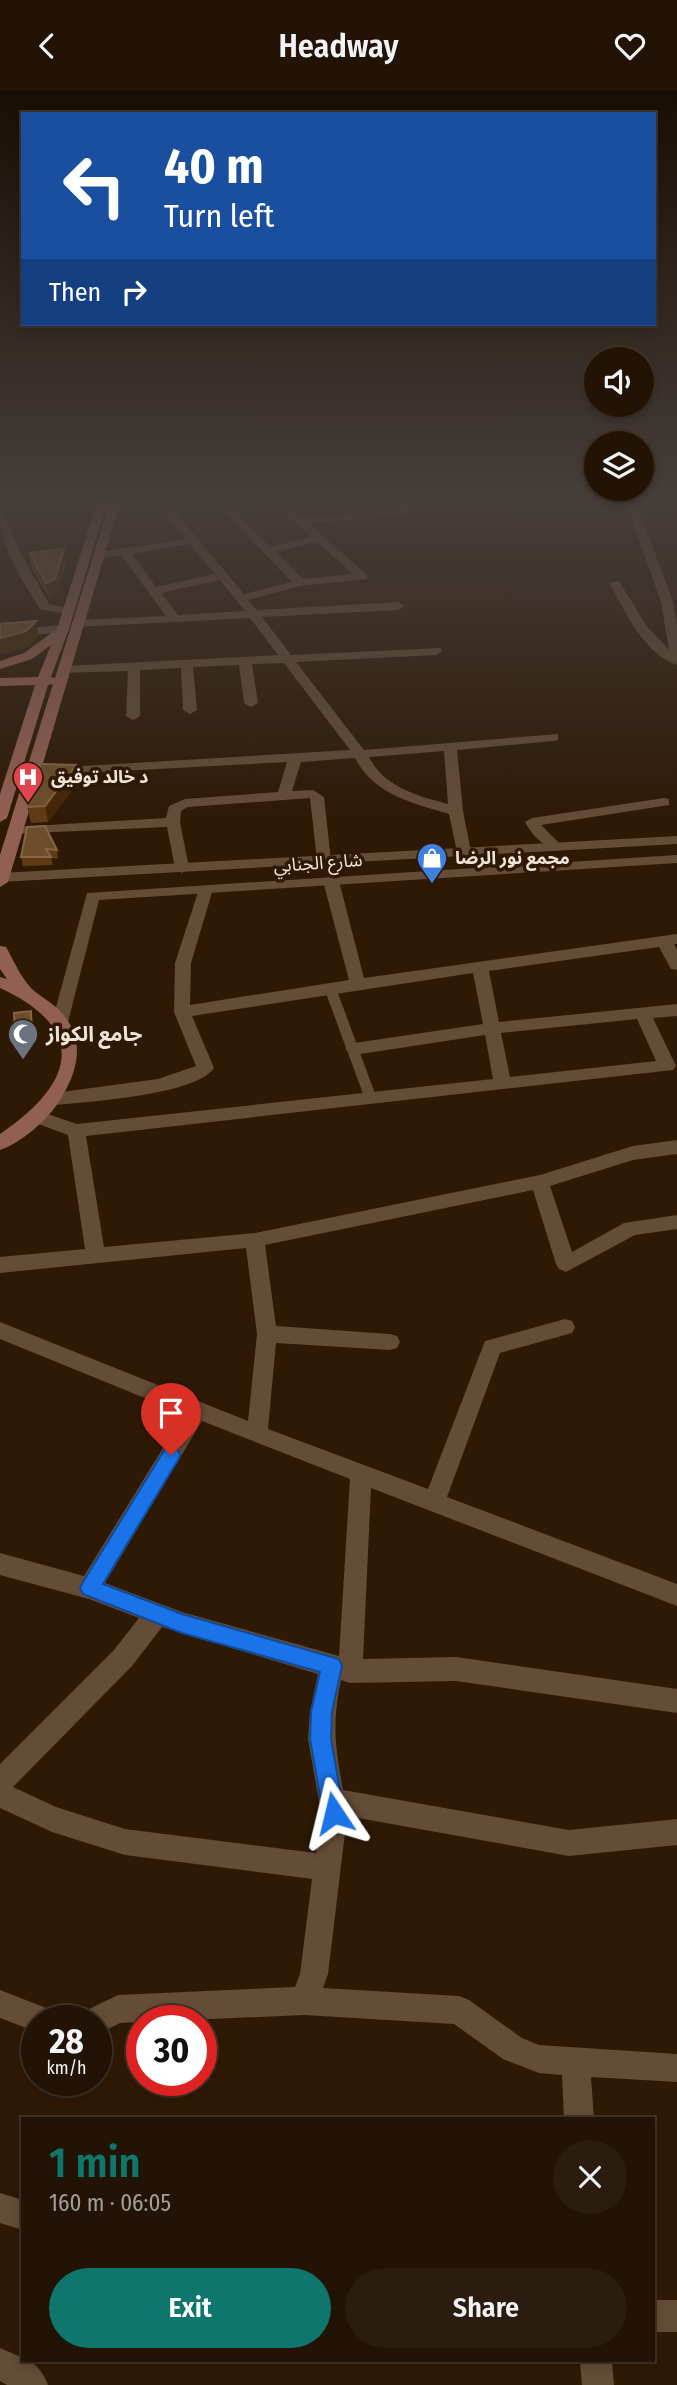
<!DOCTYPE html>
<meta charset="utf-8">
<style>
:root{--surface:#221304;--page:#2a1c0e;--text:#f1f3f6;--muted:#a29e9a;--line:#3f3226;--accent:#0f766e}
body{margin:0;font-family:"Fira Sans Condensed","Noto Sans Arabic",sans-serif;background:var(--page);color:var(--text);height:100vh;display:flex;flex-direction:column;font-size:26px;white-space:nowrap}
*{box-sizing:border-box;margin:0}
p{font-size:23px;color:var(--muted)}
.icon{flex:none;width:38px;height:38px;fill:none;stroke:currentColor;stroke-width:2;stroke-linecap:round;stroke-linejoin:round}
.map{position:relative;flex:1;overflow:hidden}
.sheet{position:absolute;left:21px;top:2026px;width:634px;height:245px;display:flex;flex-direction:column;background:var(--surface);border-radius:0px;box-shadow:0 4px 10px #0003,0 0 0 2px var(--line)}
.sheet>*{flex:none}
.hud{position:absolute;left:21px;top:21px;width:635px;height:214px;border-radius:0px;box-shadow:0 4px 10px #0003,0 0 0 2px var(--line);background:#1a4fa0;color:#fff;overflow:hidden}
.tools{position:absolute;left:584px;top:256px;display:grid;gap:14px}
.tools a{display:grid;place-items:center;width:70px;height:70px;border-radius:50%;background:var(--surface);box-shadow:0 4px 10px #0003,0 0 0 2px var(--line);font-size:35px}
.speed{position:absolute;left:21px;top:1914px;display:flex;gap:14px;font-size:35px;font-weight:700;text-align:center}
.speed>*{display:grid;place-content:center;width:91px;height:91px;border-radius:50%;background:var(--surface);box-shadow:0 4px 10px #0003,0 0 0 2px var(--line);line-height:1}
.speed small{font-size:18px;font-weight:400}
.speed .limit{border:10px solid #d22;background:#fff;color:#111}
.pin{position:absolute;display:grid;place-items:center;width:60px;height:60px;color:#fff;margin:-72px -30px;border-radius:50% 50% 50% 0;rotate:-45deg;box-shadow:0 0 7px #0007}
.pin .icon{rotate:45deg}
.me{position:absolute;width:77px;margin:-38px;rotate:350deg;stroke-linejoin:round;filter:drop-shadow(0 0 5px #0008)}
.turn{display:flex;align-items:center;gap:24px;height:147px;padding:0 28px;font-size:32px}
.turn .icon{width:91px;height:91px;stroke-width:2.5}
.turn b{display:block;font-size:49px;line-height:60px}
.then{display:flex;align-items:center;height:66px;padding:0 28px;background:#0003;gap:14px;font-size:26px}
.round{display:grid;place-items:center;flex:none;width:74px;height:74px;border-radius:37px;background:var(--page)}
.overview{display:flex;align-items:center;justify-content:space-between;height:119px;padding:0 28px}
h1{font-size:42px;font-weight:600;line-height:52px;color:var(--accent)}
.button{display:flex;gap:14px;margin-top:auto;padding:14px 28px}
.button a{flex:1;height:80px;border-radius:42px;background:var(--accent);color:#fff;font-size:28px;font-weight:600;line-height:80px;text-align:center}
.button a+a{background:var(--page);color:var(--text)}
header{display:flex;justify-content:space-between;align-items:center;height:91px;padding:0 28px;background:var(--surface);font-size:32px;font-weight:600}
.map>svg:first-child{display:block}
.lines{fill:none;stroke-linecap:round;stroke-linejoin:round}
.pedestrian{fill:#644c37;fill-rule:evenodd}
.minor{fill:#644c37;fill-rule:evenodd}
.tertiary{fill:#644c37;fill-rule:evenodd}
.secondary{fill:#926052;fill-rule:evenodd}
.wall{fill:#5e3b15}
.shaded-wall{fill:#442606}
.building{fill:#6e4d2a;stroke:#836445;stroke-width:2}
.route{fill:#1a73e8;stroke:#114b97;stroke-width:2}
.labels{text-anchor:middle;stroke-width:7;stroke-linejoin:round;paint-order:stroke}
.far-poi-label{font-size:18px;font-weight:bold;fill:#f2e3d7;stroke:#2e1905;text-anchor:start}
.far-street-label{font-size:18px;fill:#f2e3d7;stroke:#2e1905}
.poi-label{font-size:21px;font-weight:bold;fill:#f2e3d7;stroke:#2e1905;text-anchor:start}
</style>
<header><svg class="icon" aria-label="back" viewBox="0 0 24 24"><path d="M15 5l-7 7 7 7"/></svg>Headway<svg class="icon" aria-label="heart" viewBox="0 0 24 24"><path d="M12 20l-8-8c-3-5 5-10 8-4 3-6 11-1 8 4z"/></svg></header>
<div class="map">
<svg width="677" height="2294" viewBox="0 0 677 2294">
<rect width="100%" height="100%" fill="#2e1905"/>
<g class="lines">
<path class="pedestrian" d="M330,893l6,4 41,111 -1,3h-10l-1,-3 -41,-111z"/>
<g class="minor">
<path d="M13,408h24l-37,9v-6z"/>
<path d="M153,408h11l80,95 48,-12 -81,-83h11l48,48 41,-10 -41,-38h12l19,18 100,-7v-11h10v14l-5,3 -98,7 59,52v4l-67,7 -52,14 9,10 141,-8 6,4 -6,4 -136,7 29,38 149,-7 2,3 -6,4 -140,7 68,88 194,-16v6l-5,1 -96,9 6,61 8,41 -2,3 -5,1 -7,-4 -8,-38c-36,-11 -75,-19 -94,-56l-54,4 -9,29 21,-1 11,7 7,63 -7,4 -7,-4 -7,-62 -122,9 -7,4 -1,11 9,46 -7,5 -7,-5 -8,-41 -157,7 -2,-3 7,-4 151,-9 3,-12 16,-7 93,-7 9,-30 -242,13 -2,-3 7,-4 300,-18 -66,-87 -32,1 6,39 -7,4 -7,-4 -5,-38 -46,2 4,43 -7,4 -7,-4 -2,-42 -41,2v46l-7,4 -7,-4 2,-45 -68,2v-6l4,-1 214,-11 -28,-37 -174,9 -2,-3 6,-4 86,-4 -45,-61 -20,3 -6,-3 6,-3 84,-13zM317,451l36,32 -50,5 -27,-27zM190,453l25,30 -59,13 -24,-33zM220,489l25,31 -67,4 -17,-22zM444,660l4,53c-30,-8 -64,-17 -79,-47z"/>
<path d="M625,408h10l38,103 4,23v40c-33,-11 -52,-54 -68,-82l10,-2 27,44 23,25 -8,-48z"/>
<path d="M0,422l5,3 15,36 29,52 23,5v6l-32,-6c-18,-29 -40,-62 -40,-96z"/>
<path d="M63,534l4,1v6l-67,6v-8z"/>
<path d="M664,707l5,1v6l-128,20 22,22 -7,4c-12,-4 -25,-17 -31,-29l7,-4z"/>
<path d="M331,785l8,5 25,97 313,-44v10h-3l3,6v20l-6,-1 -12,-22 -170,24 10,51 178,-18v12l-24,2 23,48 -3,4 -587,66 18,111 151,-14 285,-58 93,-29 44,-6v14l-44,6 -83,26 22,66 52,-29 53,-8v14l-42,6 -69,37 -7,-3 -3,-5 -23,-74 -268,55 11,81 114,8 7,2 3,6 -3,6 -7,2 -114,-7 -8,86 160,60 57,-148 80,-22 7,2 3,6 -3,6 -72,20 -53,144 230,87v22l-306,-118 -8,171 93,-2 221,32v24l-221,-32 -106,2 -9,-3c-9,44 -6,66 2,110l226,40 108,-11v26l-108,11 -222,-40 -19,158 -5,14 136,8 10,4 53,38 17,7 138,9v28l-86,-5 3,42h-30l-2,-44 -23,-2 -36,-14 -49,-35 -150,-9 -184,8 -24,12v-14h-15l4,-10 33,-16 177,-8 5,-13 12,-95 -187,-24 -73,-23 -52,-24v-44l114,-114 25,-32 -50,-19 -89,-24v-22l84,23 100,-162 -184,-75v-17l248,99 9,-87 -11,-86 -246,25v-16l85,-8 -17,-114 -35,-13 -3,-5 3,-5 6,-1 38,13 416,-45 -8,-44 -131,20 -9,-6 9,-6 129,-19 -10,-51 -281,43 22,52c-18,27 -127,34 -160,37l-6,-2 -3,-4 3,-4 6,-2 104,-14 38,-13 -22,-54 1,-49 25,-77h10l3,3 -22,74 -1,42 159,-25 -26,-99zM637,928l19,42 -146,16 -9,-44zM202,1330l148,58 -11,177 -157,-44 -77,-29zM162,1536l156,47 -8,38 -2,27 13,74 -5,40 -191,-24 -69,-22 -43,-20 119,-121z"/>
<path d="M0,1899l54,21 4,10h-21v11l-37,-14z"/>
<path d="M0,2102l23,7v30l-23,-7z"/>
<rect x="653" y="2209" width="24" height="32"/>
<path d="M0,2257l23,10v3c13,0 21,13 25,24h-41l-7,-4z"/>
<path d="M580,2270h32l2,24h-32z"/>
</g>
<g class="tertiary">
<path d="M677,745v8l-677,38 1,-9z"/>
<path d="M677,764v8l-578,37 -31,122 -8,6 -8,-6 35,-129z"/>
</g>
<g class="secondary">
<path d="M98,408h10l-39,130 -18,48 4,1 56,-179h10l-113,383 -8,5v-32l53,-171 -5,1 -41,133 -7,4v-28l35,-109 -35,1v-8l38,-1 13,-32 -19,14 -32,10v-8l24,-8 33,-24z"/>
<path d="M0,855l6,1c8,14 14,29 25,41 8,8 21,14 29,23 28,29 17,63 -2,92 -12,18 -37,40 -58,47v-16c73,-49 91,-104 0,-146v-11l7,2 -7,-10z"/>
</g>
</g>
<g class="wall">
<path d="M30,462l36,11 -9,30 -8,4 -17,-29z"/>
<path d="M79,690l-31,41 -17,1 -4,-16z"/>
<path d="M27,736l30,23 1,9 -7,-1 2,7 -30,1 -2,-9z"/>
<path d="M33,929l1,26 -17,2 -2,-8z"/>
</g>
<g class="shaded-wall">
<path d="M64,458l2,15 -9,30 -8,4 -3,-15z"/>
<path d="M36,530l3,16 -11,10 -28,8v-17z"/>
<path d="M76,674l3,16 -31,41 -3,-16z"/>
<path d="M31,920l2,9 1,26 -2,-8z"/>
</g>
<g class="building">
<path d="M64,458l-9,30 -9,4 -16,-30z"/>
<path d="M36,530l-10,10 -26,7v-14z"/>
<path d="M41,673l35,1 -31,41 -18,1z"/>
<path d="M45,735l12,24 -11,-1 5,8h-30l6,-30z"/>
<path d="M31,920l1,27 -17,2 -1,-27z"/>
</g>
<linearGradient id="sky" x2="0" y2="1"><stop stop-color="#190e03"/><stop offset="0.56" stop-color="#463e3b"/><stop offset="1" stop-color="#463e3b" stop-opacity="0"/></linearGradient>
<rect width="677" height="729" fill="url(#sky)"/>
<path class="route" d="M171,1356l7,2 2,6 -2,5 -75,124 79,30 157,45 3,7 -10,46 -1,27 13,74 -3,8 -7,3 -8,-3 -3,-8 -13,-74 1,-27 9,-40 -138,-39 -99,-39 -3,-6 3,-6 82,-133z"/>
<defs>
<g id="hospital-pin" transform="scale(1.575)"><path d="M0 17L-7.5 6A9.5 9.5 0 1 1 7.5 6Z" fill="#e0444e" stroke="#2e1905"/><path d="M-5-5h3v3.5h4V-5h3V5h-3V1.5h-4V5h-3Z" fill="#fff"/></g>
<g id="shop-pin" transform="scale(1.575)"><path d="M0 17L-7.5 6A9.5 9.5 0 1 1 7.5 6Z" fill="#3f7fe0" stroke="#2e1905"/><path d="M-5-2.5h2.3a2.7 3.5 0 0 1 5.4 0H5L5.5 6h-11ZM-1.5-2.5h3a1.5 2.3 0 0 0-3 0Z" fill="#fff"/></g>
<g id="mosque-pin" transform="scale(1.575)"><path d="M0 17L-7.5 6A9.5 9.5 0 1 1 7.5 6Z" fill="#6b7280" stroke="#2e1905"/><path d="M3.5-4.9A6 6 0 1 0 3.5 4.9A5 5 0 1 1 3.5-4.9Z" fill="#fff"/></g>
</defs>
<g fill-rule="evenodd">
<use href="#hospital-pin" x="28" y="686"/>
<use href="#shop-pin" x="432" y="767"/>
<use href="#mosque-pin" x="23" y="943"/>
</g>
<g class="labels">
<g class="far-poi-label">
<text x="51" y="692">د خالد توفيق</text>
<text x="455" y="773">مجمع نور الرضا</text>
</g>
<g class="far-street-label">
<text transform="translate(318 772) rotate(-4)" y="6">شارع الجنابي</text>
</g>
<g class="poi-label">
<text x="46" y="950">جامع الكواز</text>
</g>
</g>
</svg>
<div class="tools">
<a><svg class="icon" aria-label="sound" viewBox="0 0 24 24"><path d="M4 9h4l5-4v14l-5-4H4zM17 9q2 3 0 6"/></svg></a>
<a><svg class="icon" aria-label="layers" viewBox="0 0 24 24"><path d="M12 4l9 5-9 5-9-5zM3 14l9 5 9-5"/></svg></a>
</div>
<div class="speed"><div>28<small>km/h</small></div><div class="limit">30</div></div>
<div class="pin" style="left:171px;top:1364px;background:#d93025"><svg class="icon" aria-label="arrive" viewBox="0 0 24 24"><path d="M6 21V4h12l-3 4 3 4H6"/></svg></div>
<svg class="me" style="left:334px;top:1722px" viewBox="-20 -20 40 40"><path d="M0-17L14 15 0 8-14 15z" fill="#1a73e8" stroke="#fff" stroke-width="4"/></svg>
<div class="hud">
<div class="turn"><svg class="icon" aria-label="left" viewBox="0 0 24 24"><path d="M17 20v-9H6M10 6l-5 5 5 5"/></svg><div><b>40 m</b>Turn left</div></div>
<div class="then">Then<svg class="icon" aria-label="right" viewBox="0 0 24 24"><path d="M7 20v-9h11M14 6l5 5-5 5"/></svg></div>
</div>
<section class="sheet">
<div class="overview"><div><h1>1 min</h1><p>160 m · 06:05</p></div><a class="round"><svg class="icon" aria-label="close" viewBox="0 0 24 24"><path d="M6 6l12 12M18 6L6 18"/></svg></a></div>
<div class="button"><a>Exit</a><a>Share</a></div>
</section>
</div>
